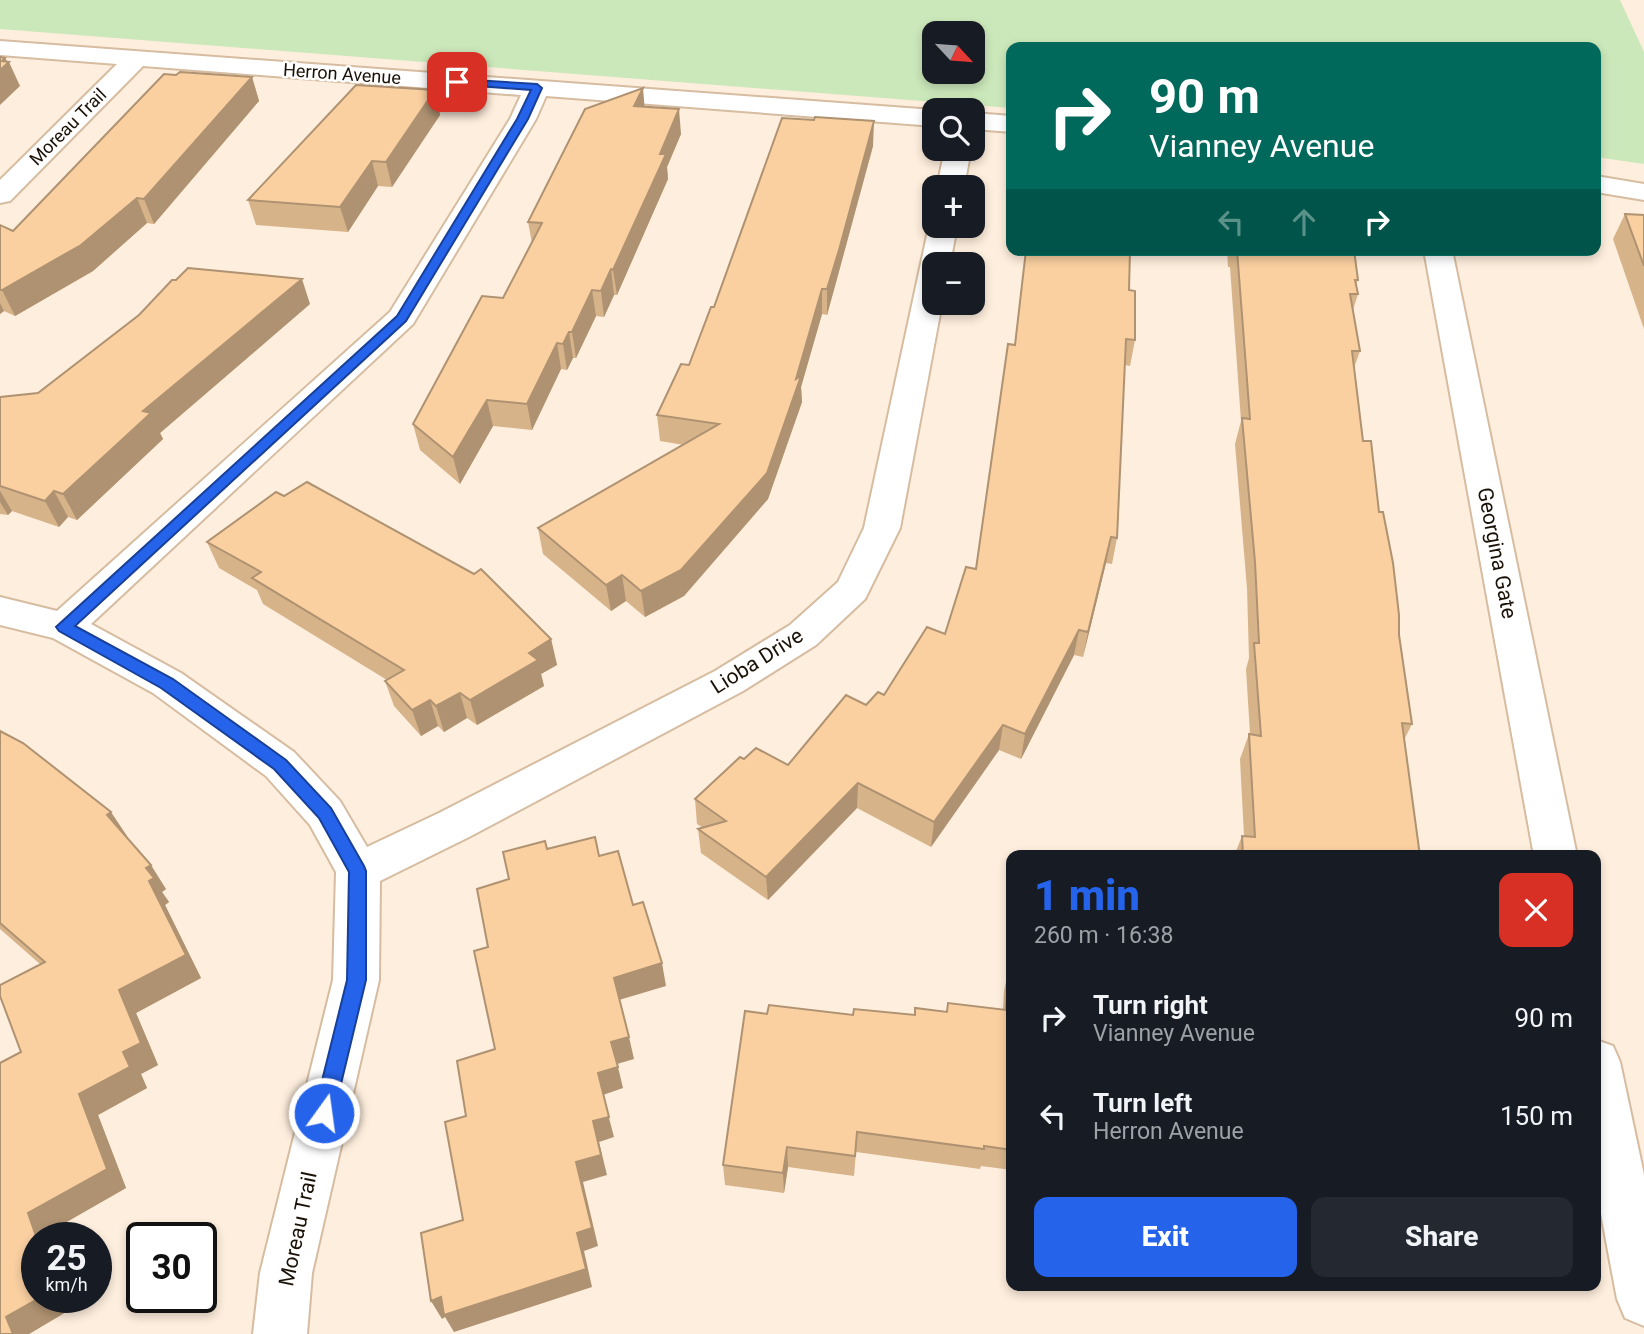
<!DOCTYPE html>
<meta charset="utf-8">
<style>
:root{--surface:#171b24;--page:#242831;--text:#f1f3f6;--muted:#9ea1a6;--accent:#2563eb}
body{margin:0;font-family:Roboto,sans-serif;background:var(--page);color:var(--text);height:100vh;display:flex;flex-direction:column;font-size:26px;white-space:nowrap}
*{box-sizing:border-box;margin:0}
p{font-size:23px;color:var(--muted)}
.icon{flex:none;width:38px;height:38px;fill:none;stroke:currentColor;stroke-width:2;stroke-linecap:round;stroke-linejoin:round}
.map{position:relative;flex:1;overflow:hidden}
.panel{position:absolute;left:1006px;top:850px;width:595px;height:441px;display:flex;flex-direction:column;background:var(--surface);border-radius:14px;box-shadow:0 4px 10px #0003}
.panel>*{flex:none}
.banner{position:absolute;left:1006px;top:42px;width:595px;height:214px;border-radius:14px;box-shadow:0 4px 10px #0003;background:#00695c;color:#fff;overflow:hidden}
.needle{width:46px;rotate:116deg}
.tools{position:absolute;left:922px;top:21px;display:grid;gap:14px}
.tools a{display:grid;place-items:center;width:63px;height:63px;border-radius:14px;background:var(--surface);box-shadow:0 4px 10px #0003;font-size:35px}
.speed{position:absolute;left:21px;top:1222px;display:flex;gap:14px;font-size:35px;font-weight:700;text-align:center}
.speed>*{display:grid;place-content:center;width:91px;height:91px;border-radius:50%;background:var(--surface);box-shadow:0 4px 10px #0003;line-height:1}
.speed small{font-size:18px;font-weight:400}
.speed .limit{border:4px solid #111;border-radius:10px;background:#fff;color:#111}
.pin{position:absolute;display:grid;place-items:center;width:60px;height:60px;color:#fff;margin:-30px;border-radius:14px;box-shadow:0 4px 10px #0006}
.me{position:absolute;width:77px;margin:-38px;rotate:14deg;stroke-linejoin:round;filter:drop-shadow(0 0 5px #0008)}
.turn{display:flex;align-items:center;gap:24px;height:147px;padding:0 28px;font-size:32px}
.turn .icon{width:91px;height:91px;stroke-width:2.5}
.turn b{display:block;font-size:49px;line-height:60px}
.lanes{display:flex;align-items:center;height:66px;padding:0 28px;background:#0003;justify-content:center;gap:35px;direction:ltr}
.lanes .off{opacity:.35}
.round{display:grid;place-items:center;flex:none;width:74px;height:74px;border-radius:14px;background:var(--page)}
.headline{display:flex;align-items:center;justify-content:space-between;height:119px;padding:0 28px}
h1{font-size:42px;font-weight:800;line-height:52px;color:var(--accent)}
.action{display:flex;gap:14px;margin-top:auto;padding:14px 28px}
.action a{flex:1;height:80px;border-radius:14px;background:var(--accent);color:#fff;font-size:28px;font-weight:800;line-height:80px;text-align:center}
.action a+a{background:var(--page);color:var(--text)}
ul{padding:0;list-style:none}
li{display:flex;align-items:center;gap:21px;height:98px;padding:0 28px}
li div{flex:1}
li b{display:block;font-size:26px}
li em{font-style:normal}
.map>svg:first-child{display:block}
.green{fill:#cbe8ba;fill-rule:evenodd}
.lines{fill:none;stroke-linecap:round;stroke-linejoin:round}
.street-casing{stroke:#d6bca0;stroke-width:4}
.street{fill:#fff;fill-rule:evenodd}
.wall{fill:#d7b38a}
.shaded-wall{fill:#af9271}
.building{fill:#fad0a1;stroke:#af9271;stroke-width:2}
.route{fill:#2563eb;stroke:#184099;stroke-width:2}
.labels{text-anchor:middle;stroke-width:5;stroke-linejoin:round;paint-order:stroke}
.far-street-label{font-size:18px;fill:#1a1107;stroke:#fefefe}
.street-label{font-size:21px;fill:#1a1107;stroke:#fefefe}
</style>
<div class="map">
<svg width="1644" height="1334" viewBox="0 0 1644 1334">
<rect width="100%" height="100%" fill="#feeedd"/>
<path class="green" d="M0,0h1620l24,52v112l-48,-7v-110h-584l-1,61 -1011,-79zM934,33h39v39h-39z"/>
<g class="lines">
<g class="street-casing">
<g id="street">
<path d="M0,41l934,69v16l-388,-30 -10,23 -123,205 -322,300 90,49 113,79 46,49 27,46 72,-34 276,-142 75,-46 48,-43 26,-54 65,-302 5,-6v6h23l-7,38h-16v39h8l-42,225 -35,71 -49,46 -73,46 -274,146 -89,44 -1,99 -67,293 -5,61h-54l7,-61 73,-293 3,-108 -26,-47 -44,-49 -113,-83 -100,-55 -53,-13v-28l57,14 333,-299 120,-193 11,-24 -378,-29 -133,135 -10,2v-23l117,-116 -117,-9z"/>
<path d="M973,113l39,3v16l-39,-3z"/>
<path d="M945,149h26l-7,38h-27z"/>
<path d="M1596,176l48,8v16l-48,-8z"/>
<path d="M1424,250h28l125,606h-43z"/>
<path d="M1596,1040l17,6 7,16 24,113v151l-19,-8 -8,-19 -21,-112z"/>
</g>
</g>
<use href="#street" class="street"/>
</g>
<g class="wall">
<path d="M176,75l76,2 7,24 -105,123 -7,-1 -54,48 -78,45 -11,-5 -4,3v-89l13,6z"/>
<path d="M435,90l5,25 -48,72 -14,-1 -30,46 -92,-7 -8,-25z"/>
<path d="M644,107l37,27 -14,33 1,12 -51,116h-3l-10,22 -8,-1 -20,42h-3l-6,12 -6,-1 -29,61 -39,-4 -33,58 -40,-34 -7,-26 90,-126 29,-55 -4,-21z"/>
<path d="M814,120l59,26 -35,129 -11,40 -5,-1 -21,73 1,15 -34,97 -84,97 -39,21 -19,-16 -15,10 -68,-57 -5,-26 146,-83 -24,-4 -3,-26 32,-50 25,-58z"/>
<path d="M1625,214l19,1v114l-31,-90z"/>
<path d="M1227,250h127l4,30 -2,4 2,10 -5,16 7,41 -6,17 9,73 16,71 33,212 -8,16 16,116h-186l8,-20h2l-4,-77 9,-25h1l-4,-65 3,-11 -2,-70 -12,-144 6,-23 -11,-154h-2z"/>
<path d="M1129,290l6,50 -5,26 -5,-1 -8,173 -5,26 -6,-1 -23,94 -9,-2 -53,104 -22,-9 -68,97 -74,-39 -89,92 -67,-47 -3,-24 5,-1 -6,-4 -2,-25 49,-40 44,6 78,-60 18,-10 61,-61 31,-65 38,-224z"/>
<path d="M310,304l-150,129 3,6 -86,81 -9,-3 -9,10 -47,-16 -4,4 -8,-1v-117l38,-4z"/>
<path d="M207,542l344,97 6,26 -16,9 3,12 -67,39 -10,-7 -23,14 -6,-6 -17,10 -27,-30 -9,-25 2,-1 -124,-76 -6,-14 -38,-22z"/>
<path d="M0,731l127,105 -1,1 40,52 -4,3 7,10 -4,3 36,73 -65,35 22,52 -17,9 6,14 -49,27 28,73 -77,44 2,5h-14l29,75 -37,22h-29l21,-282 19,-88 -40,-35z"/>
<path d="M1009,968l3,1v201l-31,-4 -1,3 -124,-17 -2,24 -66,-9 -4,26 -59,-8 -2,-20 44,-151 148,1 31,-3 2,-9 55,7 1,-19z"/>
</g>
<g class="shaded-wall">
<path d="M5,58l3,5 1,-1 11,24 -20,19v-35l2,-9z"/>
<path d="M252,77l7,24 -105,123 -10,-25z"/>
<path d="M643,88l2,24 -11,-6z"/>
<path d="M435,90l5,25 -48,72 -6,-25z"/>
<path d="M679,109l2,25 -14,33 1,12 -51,116 -4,-25z"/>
<path d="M874,121l-1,25 -35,129 -11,40v-26z"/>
<path d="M372,161l6,25 -30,46 -8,-25z"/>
<path d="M137,198l10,25 -54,48 -78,45 -13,-26z"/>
<path d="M611,269l3,26 -10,22 -3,-26z"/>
<path d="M302,279l8,25 -150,129 3,6 -86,81 -14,-26 80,-83z"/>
<path d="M822,289v25l-21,73 1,15 -34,97 -84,97 -39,21 -4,-26 155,-212z"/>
<path d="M592,290l4,26 -20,42 -4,-26z"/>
<path d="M0,303l4,8 -4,3z"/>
<path d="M569,332l4,26 -6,12 -4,-26z"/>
<path d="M557,343l4,26 -29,61 -5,-26z"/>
<path d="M487,400l6,26 -33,58 -7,-27z"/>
<path d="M0,491l12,20 -4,4 -8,-13z"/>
<path d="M54,491l14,26 -9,10 -14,-26z"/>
<path d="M1111,537l-5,26 -23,94 5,-25z"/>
<path d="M622,575l4,26 -15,10 -5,-26z"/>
<path d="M1079,630l-5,25 -53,104 4,-25z"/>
<path d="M551,639l6,26 -16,9 3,12 -67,39 -7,-25 59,-47z"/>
<path d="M460,693l7,25 -23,14 -8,-26z"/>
<path d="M430,700l8,26 -17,10 -9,-26z"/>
<path d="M1003,725l-4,25 -68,97 3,-25z"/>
<path d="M858,783l-1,25 -89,92 -2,-23z"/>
<path d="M111,812l16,24 -4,3 -16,-24z"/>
<path d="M151,865l15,24 -4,3 7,10 -4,3 36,73 -65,35 22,52 -17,9 6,14 -49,27 28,73 -77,44 2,5h-14v2l-9,-26 51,-119 44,-42 -4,-62 30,-109 -3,-13z"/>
<path d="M662,963l4,23 -47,14 -5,-22z"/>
<path d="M629,1037l5,22 -17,5 -6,-22z"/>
<path d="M618,1067l5,21 -20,7 11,42 -15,5 8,33 -24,7 15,64 -14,5 8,36 -138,45 -9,-15 -3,2 -11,-18 146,-68 -1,-71 17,-41 5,-48z"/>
<path d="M787,1147l1,20 -4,26 -1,-20z"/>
<path d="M41,1297h19l6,15 -37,22h-16l-7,-17z"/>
</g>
<g class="building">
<path d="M0,57l5,1 -3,3 7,1 -9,8z"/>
<path d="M180,72l72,5 -108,122 -7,-1 -56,47 -79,45h-2v-65l13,6 151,-157 12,1z"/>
<path d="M356,85l79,5 -49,72 -14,-1 -32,46 -92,-7z"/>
<path d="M643,88l-9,18 45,3 -19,45h6l-53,116 -2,-1 -10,22 -9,-1 -20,42h-3l-6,12 -6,-1 -30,61 -40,-4 -34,57 -40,-33 69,-128 21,2 39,-75 -14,-1 57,-113z"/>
<path d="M815,117l59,4 -35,129 -12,39h-5l-26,90 5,-3 -34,97 -86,97 -40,21 -19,-16 -16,10 -68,-57 181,-104 -62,-9 24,-51 8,1 22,-58h3l68,-189 32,2z"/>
<path d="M1625,214l19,1v51z"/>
<path d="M1026,250h104l-1,40 6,1v49l-9,-1 -9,199 -6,-1 -23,95 -9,-2 -54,104 -22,-9 -69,97 -76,-39 -92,94 -68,-48 28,-8 -31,-22 45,-42 4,2 12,-11 32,17 58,-70 20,10 12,-13 6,3 43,-68 18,7 21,-67 10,2 32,-225 7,1z"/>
<path d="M1237,250h117l4,30h-3l3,14h-8l10,57h-8l11,90h8l8,71h4l10,51 6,52v20l13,89 -10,-1 18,133h-177l-1,-20 13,1 -6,-103 12,2 -7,-93h5l-4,-81 -13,-144 8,1z"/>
<path d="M188,268l114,11 -159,132 8,2 -88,81 -9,-3 -9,10 -45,-15v-89l38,-4 101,-78 33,-35h4z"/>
<path d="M307,482l167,92 7,-5 70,70 -22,14 9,7 -68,40 -10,-7 -24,13 -6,-6 -18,10 -27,-29 19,-11 -152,-92 9,-6 -54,-30 69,-50 8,4z"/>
<path d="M0,731l23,12 88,69 -4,3 44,50 -5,3 8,10 -5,3 37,74 -67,35 22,53 -18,9 7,15 -51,27 28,75 -79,44 9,26v30l-2,1 2,4v23h4l-35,20 7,17h-13v-271l21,-11 -21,-56v-11l45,-23 -45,-39z"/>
<path d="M595,837l4,19 19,-5 15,54 10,-3 19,61 -48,15 15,59 -18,5 7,25 -20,6 11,44 -16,4 8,34 -25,7 16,66 -15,5 9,36 -142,46 -3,-18 -10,4 -10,-68 42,-13 -18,-98 21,-6 -9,-55 38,-12 -21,-98 14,-4 -11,-58 32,-10 -6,-27 42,-11 2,8z"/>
<path d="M1009,968l3,1v181l-28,-4v3l-127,-17 -2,24 -68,-9 -4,26 -60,-8 22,-154 22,3 2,-9 84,10 1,-6 61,6v-7l32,4 1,-9 58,7z"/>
</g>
<path class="route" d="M457,79l80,5 5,4 -14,31 -122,202 -331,305 98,53 113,81 45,48 33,58 2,5v109l-32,133 -3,7 -7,3 -7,-3 -3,-7 33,-133 2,-108 -30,-54 -45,-49 -113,-81 -102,-57 -3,-4 341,-311 120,-197 14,-29 -78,-6v-4z"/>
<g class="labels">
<g class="far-street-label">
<text transform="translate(342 74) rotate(4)" y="6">Herron Avenue</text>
<text transform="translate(68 127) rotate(-45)" y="6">Moreau Trail</text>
</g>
<g class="street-label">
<text transform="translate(1497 553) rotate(79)" y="7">Georgina Gate</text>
<text transform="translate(757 661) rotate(-32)" y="7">Lioba Drive</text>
<text transform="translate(298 1229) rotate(-78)" y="7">Moreau Trail</text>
</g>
</g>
</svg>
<div class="tools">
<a><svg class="needle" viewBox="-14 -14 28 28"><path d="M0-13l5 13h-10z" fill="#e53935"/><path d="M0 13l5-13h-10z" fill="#9ea1a6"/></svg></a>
<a><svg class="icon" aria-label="search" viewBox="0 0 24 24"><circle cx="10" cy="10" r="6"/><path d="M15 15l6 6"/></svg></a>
<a>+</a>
<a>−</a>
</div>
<div class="speed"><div>25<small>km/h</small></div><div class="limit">30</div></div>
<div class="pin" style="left:457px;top:82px;background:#d93025"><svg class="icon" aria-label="arrive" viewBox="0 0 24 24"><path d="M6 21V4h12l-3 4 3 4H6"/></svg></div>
<svg class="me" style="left:324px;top:1113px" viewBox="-20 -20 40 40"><circle r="17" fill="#2563eb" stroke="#fff" stroke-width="3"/><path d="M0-11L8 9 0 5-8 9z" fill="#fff"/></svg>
<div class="banner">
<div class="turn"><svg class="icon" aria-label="right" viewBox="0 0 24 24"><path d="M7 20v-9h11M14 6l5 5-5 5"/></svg><div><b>90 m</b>Vianney Avenue</div></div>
<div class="lanes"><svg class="icon off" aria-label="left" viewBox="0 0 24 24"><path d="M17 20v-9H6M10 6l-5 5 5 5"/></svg><svg class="icon off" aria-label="ahead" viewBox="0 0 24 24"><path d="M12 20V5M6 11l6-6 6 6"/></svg><svg class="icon" aria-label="right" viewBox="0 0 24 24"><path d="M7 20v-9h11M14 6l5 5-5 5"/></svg></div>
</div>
<section class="panel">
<div class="headline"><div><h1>1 min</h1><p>260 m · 16:38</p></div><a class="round" style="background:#d93025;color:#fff"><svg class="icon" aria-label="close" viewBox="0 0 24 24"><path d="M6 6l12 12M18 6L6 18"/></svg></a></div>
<ul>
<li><svg class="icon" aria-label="right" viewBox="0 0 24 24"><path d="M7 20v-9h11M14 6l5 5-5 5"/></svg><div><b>Turn right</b><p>Vianney Avenue</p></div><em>90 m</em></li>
<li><svg class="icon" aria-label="left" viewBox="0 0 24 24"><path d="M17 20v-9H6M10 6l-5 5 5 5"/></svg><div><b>Turn left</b><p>Herron Avenue</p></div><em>150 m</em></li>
</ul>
<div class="action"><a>Exit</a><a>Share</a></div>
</section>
</div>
